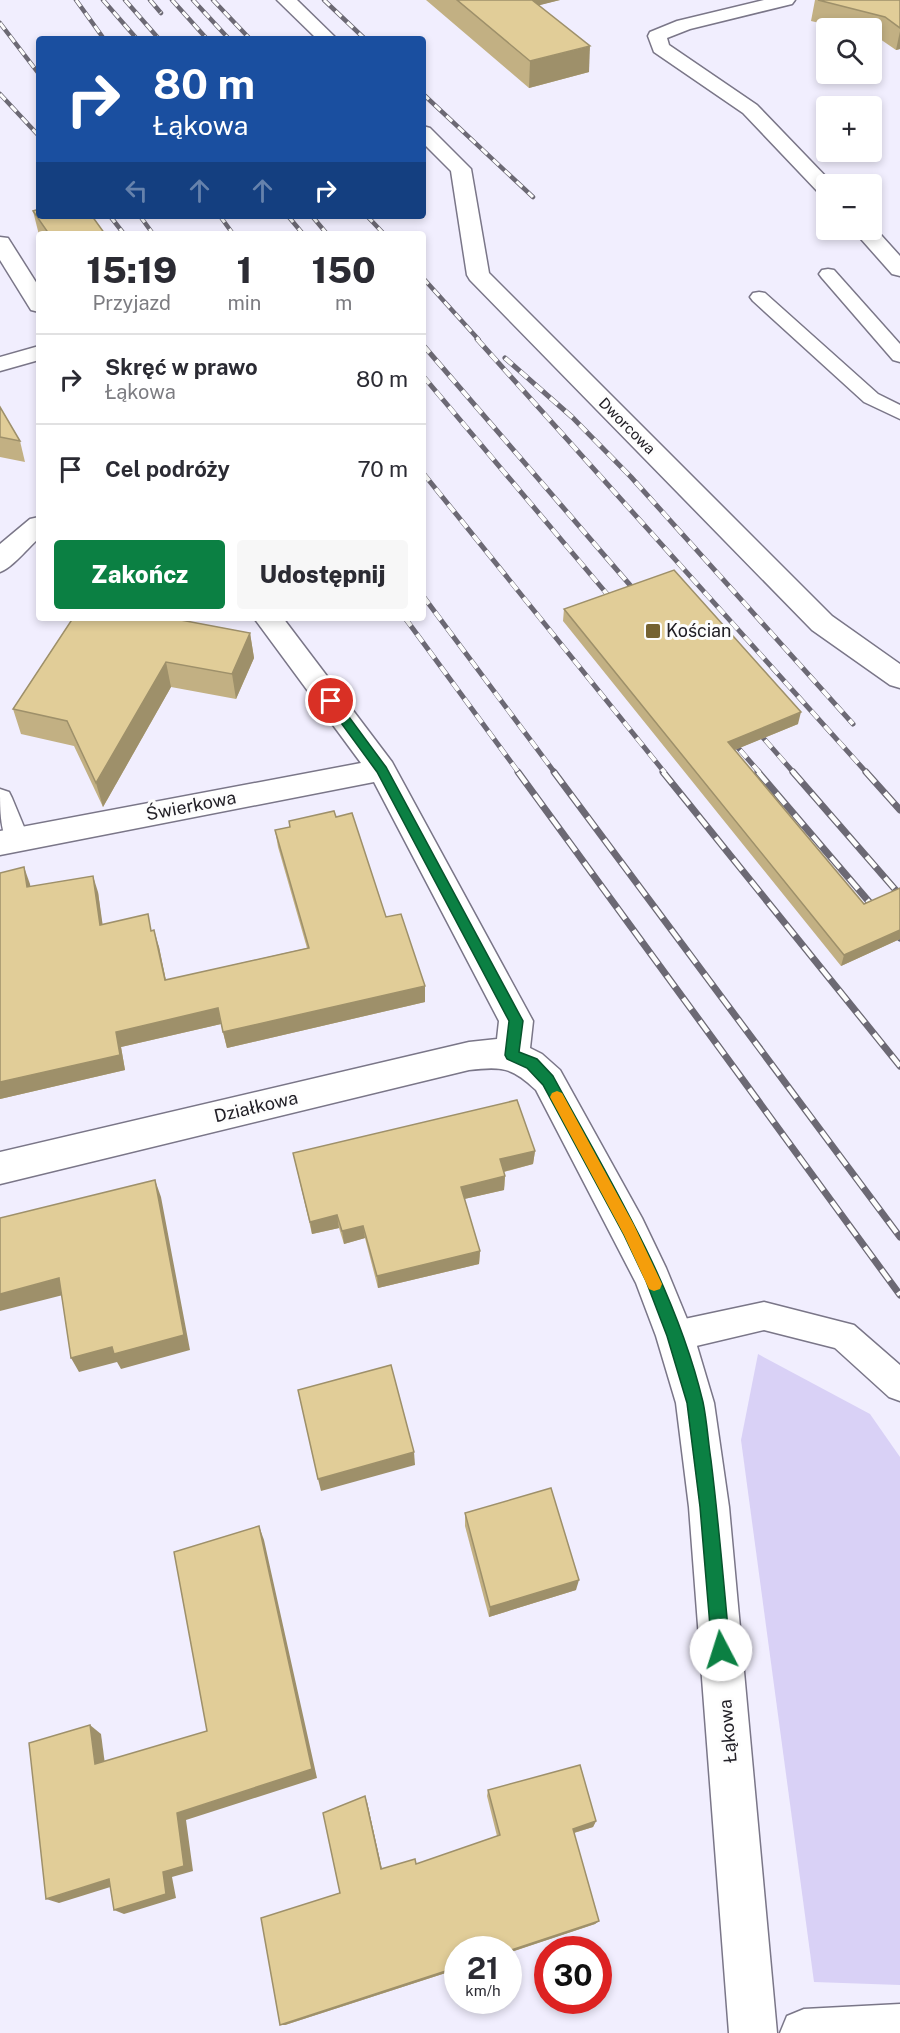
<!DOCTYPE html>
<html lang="pl">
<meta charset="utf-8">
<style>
:root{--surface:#fff;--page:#f7f7f7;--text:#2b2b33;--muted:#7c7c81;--line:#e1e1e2;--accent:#0b8043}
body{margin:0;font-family:"Public Sans",sans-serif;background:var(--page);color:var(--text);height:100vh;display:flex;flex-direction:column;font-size:22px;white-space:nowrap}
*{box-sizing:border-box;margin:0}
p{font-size:20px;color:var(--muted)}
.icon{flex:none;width:33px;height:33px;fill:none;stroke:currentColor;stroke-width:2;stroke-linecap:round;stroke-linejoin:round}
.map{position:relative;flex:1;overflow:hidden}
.side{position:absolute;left:36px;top:231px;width:390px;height:390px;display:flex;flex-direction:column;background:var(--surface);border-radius:6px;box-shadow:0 3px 9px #0003}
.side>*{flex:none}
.banner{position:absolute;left:36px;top:36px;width:390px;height:183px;border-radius:6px;box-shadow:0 3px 9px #0003;background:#1a4fa0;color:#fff;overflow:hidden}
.buttons{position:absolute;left:816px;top:18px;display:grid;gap:12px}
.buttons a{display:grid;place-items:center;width:66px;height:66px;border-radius:6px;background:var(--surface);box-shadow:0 3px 9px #0003;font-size:30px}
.speed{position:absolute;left:444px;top:1936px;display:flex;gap:12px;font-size:30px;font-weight:700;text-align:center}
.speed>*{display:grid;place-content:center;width:78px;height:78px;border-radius:50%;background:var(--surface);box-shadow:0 3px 9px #0003;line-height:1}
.speed small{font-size:15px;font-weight:400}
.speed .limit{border:9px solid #d22;background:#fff;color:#111}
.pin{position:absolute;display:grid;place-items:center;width:51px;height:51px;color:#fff;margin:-26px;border:3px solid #fff;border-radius:50%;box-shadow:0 2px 6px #0007}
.me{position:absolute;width:66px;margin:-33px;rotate:355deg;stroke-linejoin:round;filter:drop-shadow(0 0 4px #0008)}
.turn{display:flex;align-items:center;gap:21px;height:126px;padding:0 18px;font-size:27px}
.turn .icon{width:78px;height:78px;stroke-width:2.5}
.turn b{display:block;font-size:42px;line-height:51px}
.lanes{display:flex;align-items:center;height:57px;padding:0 18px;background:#0003;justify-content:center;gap:30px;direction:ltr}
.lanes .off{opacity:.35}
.eta{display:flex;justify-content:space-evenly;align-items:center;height:102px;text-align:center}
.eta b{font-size:36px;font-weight:800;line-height:42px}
.cta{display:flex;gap:12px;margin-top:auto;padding:12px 18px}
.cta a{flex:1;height:69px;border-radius:6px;background:var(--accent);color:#fff;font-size:24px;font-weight:800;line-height:69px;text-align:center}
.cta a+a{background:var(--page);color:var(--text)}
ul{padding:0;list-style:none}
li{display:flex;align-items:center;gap:18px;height:90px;padding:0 18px;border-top:2px solid var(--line)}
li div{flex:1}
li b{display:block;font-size:22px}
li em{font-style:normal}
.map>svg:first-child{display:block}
.green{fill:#d9d1f6}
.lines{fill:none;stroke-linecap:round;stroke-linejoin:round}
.lane-casing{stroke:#7a7688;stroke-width:3}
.street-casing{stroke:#7a7688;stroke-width:3}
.lane{fill:#fff;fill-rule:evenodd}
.street{fill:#fff;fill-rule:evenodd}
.rail-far2-casing{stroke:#6c6974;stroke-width:4.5}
.rail-far1-casing{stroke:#6c6974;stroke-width:5}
.rail-casing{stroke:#6c6974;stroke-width:7}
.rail-far2{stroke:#fdfdfd;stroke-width:3;stroke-dasharray:8;stroke-linecap:butt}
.rail-far1{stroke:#fdfdfd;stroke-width:4;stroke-dasharray:10;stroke-linecap:butt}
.rail{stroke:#fdfdfd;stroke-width:4.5;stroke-dasharray:14;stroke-linecap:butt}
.wall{fill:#c2b083}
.shaded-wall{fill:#9e906a}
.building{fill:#e1cd98;stroke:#9e906a;stroke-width:1.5}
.route{fill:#0b8043;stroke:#07532c;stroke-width:1.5}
.slow{fill:#f59e0b}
.poi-dot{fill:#756231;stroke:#fdfdfd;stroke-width:2}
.labels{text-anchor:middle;stroke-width:6;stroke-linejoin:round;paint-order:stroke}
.far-street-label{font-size:15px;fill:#222027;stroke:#fdfdfd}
.poi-label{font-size:18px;fill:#222027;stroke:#fdfdfd;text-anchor:start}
.street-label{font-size:18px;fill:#222027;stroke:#fdfdfd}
</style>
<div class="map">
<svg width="900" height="2033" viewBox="0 0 900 2033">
<rect width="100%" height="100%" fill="#f1eefe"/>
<path class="green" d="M758,1354l112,60 30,43v528l-86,-3 -73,-542z"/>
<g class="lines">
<g class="lane-casing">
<g id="lane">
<path d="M828,269l6,1 66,74v18l-7,-2 -71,-82 -3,-4 3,-4z"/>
<path d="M759,292l6,1 113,101 22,11v14l-36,-17 -111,-101 -3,-4 3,-4z"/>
<path d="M0,789l9,3 3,6 17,41 -3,7 -9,2 -9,-2c-8,-19 -8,-36 -8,-57z"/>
<path d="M764,1302l90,23 46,40v36l-11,-4 -54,-49 -71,-18 -89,21 -11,-5 -4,-10 4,-10 11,-5z"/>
</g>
</g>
<g class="street-casing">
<g id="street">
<path d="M277,0h20l40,39h-20z"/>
<path d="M764,0h31l-3,4 -102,25 -23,9 2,7 88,60 76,79h-7v11l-7,-2 -76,-80 -89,-61 -6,-16 2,-4 27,-11z"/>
<path d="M423,126l7,2 41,41 18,104 343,343 68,48v24l-10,-3 -78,-55 -342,-350 -3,-5 -16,-104 -28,-28z"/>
<path d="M872,225l28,31v20l-8,-2 -39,-44h19z"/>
<path d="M0,237l8,1 31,49v25l-8,-2 -31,-50z"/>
<path d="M39,346v14l-39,11v-14z"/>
<path d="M39,517v21c-11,10 -27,30 -39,34v-28l30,-25z"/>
<path d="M254,618h29l109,144 141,259 -3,27 12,6 18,16 82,148 24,50 28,68 20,67 15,104 48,526h-48l-40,-526 -13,-104 -20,-67 -20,-53 -100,-193c-24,-23 -35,-24 -67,-20l-469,114v-32l469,-110 28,-3 2,-18 -125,-239 -374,73v-24l361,-68z"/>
<path d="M900,2004v29h-120l7,-17 17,-7z"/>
</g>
</g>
<use href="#lane" class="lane"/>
<use href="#street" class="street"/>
<g class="rail-far2-casing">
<g id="rail-far2">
<path d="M76,0l28,39"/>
<path d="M103,0l34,39"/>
<path d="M125,0l34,39"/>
<path d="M150,0l11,13"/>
<path d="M172,0l35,39"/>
<path d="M193,0l36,39"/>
<path d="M213,0l37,39"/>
<path d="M324,0l41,39"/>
<path d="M0,23l39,51"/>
<path d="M0,94l39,42"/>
<path d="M423,94l110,103"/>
<path d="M110,216l14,18"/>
<path d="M140,216l13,18"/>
<path d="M220,216l13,18"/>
<path d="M288,216l15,18"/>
<path d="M312,216l15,18"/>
<path d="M367,216l17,18"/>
<path d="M423,278l56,62"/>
</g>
</g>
<g class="rail-far1-casing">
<g id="rail-far1">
<path d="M477,339l390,434"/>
<path d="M423,345l219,254"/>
<path d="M505,358l67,59 59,60 222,247"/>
<path d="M423,376l195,231"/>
<path d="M423,473l242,300"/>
<path d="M423,596l132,177"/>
<path d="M405,618l114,155"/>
<path d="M752,725l42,48"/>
<path d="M727,735l33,38"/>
</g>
</g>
<g class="rail-casing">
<g id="rail">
<path d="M518,772l382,523"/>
<path d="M554,772l346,465"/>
<path d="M663,772l237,294"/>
<path d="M758,772l142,166"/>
<path d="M793,772l107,123"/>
<path d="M866,772l34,38"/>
</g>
</g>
<use href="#rail-far2" class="rail-far2"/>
<use href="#rail-far1" class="rail-far1"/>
<use href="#rail" class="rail"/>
</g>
<g class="wall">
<path d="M426,0h134l-21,5 50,67 -60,16z"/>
<path d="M815,0h85v49l-4,1 -16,-11 -8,-2v-9h-31l-30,-7z"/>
<path d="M33,211l72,23h-66v1z"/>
<path d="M0,407l20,34 5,21 -25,-5z"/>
<path d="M564,609l234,115 -64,26 130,154 36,-16v51l-59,27 -278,-345z"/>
<path d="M73,618h114l-1,3 64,12 4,25 -18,41 -65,-12 -68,120 -29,-61 -53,-12 -8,-25z"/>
<path d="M336,817l50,100 39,85 -198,46 -6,-24 -100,23 4,23 -125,29v-226l30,11v3l68,5 4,32 50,7 7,16 7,33 141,-32 -29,-101 -3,-17 14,-3v-6z"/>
<path d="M535,1151l-2,13 -29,8 1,4 -1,14 -40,9 16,52 -1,13 -101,24 -13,-50 -21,6 -5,-16 -27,6 -19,-81z"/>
<path d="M465,1513l111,77 -87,27 -24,-91z"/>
<path d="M488,1790l108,31 -3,6 -19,6 25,88 -4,3 -87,29v-3h-50v19l-173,56h-5l60,-132 27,-91 15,67 34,-5 81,-28 -10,-40z"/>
</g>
<g class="shaded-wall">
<path d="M514,0h46l-47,12z"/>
<path d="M900,31v18l-4,1z"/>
<path d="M590,46l-1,26 -60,16 1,-27z"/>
<path d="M168,618h19l-14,25z"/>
<path d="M250,633l4,25 -18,41 -4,-25z"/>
<path d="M166,662l5,25 -68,120 -7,-24z"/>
<path d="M801,712l-3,12 -73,30 3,-12z"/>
<path d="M24,867l6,17 3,20 -6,-17z"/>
<path d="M93,876l5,16 7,49 -5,-16z"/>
<path d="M154,930l5,17 10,49 -4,-16z"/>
<path d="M900,930v9l-59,27 3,-11z"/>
<path d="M425,986v16l-198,46 -4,-16z"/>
<path d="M218,1008l3,16 -100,23 4,23 -125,29v-17l116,-50z"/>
<path d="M535,1151l-2,13 -34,9 1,-14z"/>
<path d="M505,1176l-1,14 -44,10 1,-13z"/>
<path d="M155,1180l6,17 29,153 -69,19 -4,-7 -38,10 -8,-14z"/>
<path d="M337,1215l2,13 -27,6 -2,-12z"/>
<path d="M363,1226l2,12 -21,6 -2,-13z"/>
<path d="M480,1251l-1,13 -101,24 -1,-12z"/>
<path d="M59,1278l8,16 -67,17v-17z"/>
<path d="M414,1452l1,13 -94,26 -3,-12z"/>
<path d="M259,1526l5,14 53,238 -131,42 7,51 -21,6 4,21 -52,16 -10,-4 63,-97 135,-44z"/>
<path d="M579,1580l-3,10 -87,27 1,-10z"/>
<path d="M90,1725l11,9 5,38 -11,-8z"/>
<path d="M365,1796l2,6 16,72 -2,-5z"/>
<path d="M596,1821l-3,6 -23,7 3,-5z"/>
<path d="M109,1879l11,5 -61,19 -13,-4z"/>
<path d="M599,1921l-4,3 -87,29v-2z"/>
<path d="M458,1967v2l-173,56h-5z"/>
</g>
<g class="building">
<path d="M457,0h75l58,46 -60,15z"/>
<path d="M818,0h82v28l-15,-11z"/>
<path d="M39,209v7h53l13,18h-56l-16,-23z"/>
<path d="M0,407l20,34 -20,-4z"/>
<path d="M674,570l127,142 -73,30 136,162 36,-16v42l-56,25 -280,-346z"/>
<path d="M73,618h97l80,15 -18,41 -66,-12 -70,121 -29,-62 -54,-12z"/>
<path d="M334,811l2,6 16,-4 34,104 15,-3 24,72 -202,46 -5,-24 -102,24 4,23 -120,27v-209l24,-6 3,20 66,-11 7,49 48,-11 3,17 3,-1 11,50 144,-32 -34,-118 15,-3 -1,-6z"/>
<path d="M517,1100l18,51 -35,8 5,17 -44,11 19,64 -103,25 -14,-50 -21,5 -5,-16 -27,7 -17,-69z"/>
<path d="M155,1180l29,155 -70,19 -2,-7 -41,11 -12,-80 -59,16v-76z"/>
<path d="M391,1365l23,87 -96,27 -20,-89z"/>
<path d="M551,1488l28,92 -89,27 -25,-94z"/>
<path d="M259,1526l53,243 -135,44 7,53 -21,6 3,22 -52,16 -5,-31 -63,20 -17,-156 61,-18 5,39 112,-33 -33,-179z"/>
<path d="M580,1765l16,56 -23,8 26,92 -91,30v-1h-50v17l-178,58 -19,-107 79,-25 -17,-80 42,-17 16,73 34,-10 1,5 84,-29 -12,-45z"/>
</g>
<path class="route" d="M331,697l4,1 51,69 137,254 -4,31 18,7 16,17c57,105 122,209 150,326 4,19 5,39 8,58 8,64 13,127 19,190l-3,7 -6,2 -6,-2 -3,-7 -12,-143 -13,-104 -20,-67 -21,-55 -22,-46 -81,-150 -16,-17 -20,-9 -2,-4 4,-34 -132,-249 -52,-71z"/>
<path class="slow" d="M557,1091l5,2 72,132 28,59 -2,5 -6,2 -5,-2 -25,-54 -74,-138 2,-4z"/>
<rect class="poi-dot" x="645" y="623" width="16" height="16" rx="3"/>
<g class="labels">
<g class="far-street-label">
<text transform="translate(627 426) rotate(45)" y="5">Dworcowa</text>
</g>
<g class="poi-label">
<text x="666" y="637">Kościan</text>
</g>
<g class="street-label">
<text transform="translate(191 806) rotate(-11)" y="6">Świerkowa</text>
<text transform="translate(256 1107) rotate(-13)" y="6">Działkowa</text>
<text transform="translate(728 1731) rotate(-95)" y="6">Łąkowa</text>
</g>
</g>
</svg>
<div class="buttons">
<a><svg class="icon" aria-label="search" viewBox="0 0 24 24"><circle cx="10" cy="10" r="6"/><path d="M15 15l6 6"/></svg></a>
<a>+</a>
<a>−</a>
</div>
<div class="speed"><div>21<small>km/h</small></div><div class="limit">30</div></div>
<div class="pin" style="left:331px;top:701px;background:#d93025"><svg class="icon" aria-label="arrive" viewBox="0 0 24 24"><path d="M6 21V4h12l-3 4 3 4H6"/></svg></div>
<svg class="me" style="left:721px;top:1650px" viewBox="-20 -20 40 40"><circle r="19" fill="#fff"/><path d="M0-13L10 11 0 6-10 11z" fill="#0b8043"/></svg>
<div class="banner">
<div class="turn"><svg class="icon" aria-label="right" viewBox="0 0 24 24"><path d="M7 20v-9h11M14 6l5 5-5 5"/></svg><div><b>80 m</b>Łąkowa</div></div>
<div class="lanes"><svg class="icon off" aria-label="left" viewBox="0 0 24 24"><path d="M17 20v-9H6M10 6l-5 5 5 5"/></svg><svg class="icon off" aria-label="ahead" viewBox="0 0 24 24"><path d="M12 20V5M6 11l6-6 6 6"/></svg><svg class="icon off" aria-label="ahead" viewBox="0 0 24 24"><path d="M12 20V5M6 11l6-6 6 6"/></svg><svg class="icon" aria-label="right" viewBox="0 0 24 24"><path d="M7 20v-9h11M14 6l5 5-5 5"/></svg></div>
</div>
<section class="side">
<div class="eta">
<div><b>15:19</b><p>Przyjazd</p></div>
<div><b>1</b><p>min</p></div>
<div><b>150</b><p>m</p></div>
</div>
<ul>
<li><svg class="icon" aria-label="right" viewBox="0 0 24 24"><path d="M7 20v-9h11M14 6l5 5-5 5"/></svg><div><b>Skręć w prawo</b><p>Łąkowa</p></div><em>80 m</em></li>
<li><svg class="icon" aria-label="arrive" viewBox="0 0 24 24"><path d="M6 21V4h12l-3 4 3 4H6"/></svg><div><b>Cel podróży</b></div><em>70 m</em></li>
</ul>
<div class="cta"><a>Zakończ</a><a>Udostępnij</a></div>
</section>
</div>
